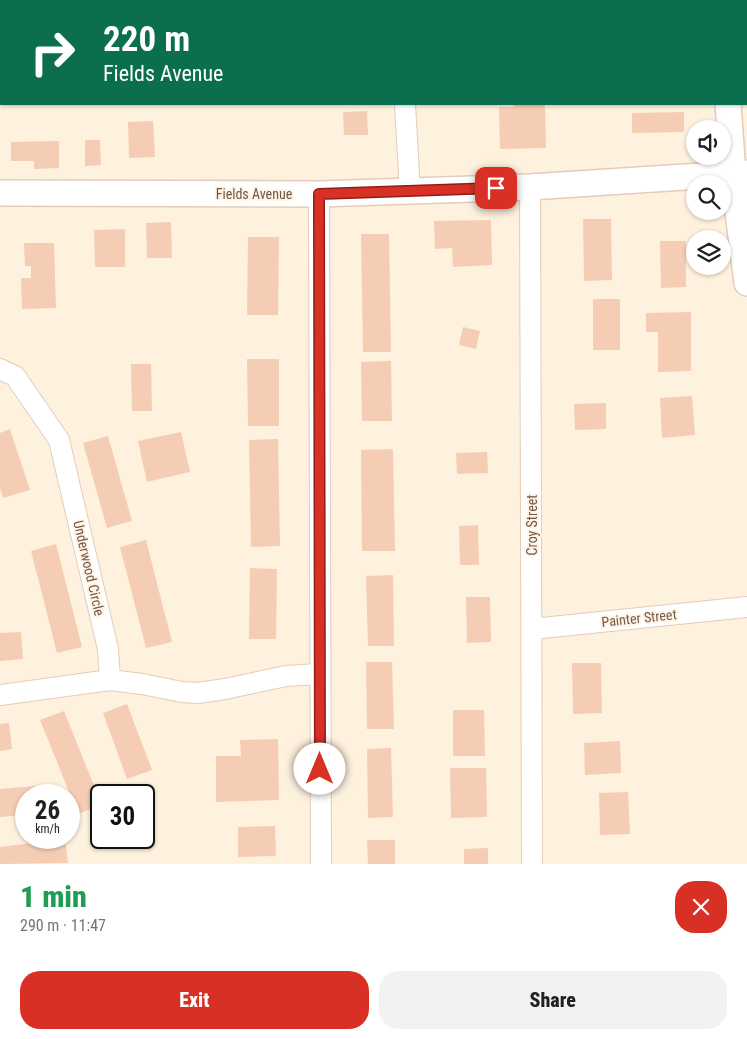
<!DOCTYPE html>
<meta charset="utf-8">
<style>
:root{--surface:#fff;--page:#f2f2f2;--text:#202124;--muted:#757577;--accent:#d93025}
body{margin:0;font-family:"Roboto Condensed",sans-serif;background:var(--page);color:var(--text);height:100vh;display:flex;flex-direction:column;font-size:19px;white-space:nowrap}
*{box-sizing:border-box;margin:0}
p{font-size:16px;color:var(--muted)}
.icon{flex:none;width:28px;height:28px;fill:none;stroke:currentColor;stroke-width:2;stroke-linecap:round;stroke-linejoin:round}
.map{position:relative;height:864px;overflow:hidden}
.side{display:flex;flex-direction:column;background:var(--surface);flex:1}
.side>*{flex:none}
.guide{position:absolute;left:0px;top:0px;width:748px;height:105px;box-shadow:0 1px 4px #0004;background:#0b6e4f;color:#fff;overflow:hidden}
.tools{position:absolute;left:686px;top:120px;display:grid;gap:10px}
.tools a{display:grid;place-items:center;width:45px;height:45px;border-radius:50%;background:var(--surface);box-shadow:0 1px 4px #0004;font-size:25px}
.speed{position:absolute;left:15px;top:784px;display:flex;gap:10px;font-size:25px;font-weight:700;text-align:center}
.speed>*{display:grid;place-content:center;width:65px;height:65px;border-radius:50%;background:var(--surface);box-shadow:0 1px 4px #0004;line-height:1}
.speed small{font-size:12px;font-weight:400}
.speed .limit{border:2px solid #111;border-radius:8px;background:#fff;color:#111}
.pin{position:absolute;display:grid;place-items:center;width:42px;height:42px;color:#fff;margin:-21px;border-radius:10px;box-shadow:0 2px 8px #0006}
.me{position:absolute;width:55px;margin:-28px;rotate:0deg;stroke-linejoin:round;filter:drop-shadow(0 0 4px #0008)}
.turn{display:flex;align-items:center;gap:18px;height:105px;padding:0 20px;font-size:22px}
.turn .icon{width:65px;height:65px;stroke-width:2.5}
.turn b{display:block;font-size:35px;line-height:42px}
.round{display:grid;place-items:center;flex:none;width:52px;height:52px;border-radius:20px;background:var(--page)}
.overview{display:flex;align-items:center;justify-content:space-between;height:85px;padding:0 20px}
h1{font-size:30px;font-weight:800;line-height:38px;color:#1e9e55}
.cta{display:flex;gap:10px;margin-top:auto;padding:10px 20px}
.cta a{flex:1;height:58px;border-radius:20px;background:var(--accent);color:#fff;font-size:20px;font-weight:800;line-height:58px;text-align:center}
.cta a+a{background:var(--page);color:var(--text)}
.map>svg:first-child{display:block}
.building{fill:#f5cdb4}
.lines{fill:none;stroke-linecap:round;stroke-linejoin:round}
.minor-casing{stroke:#e2cdba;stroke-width:22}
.tertiary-casing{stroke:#e2cdba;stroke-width:28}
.minor{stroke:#fff;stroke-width:20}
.tertiary{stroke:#fff;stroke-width:25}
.route-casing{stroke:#8d1f18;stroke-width:12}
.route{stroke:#d93025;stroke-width:9}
.labels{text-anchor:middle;stroke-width:4;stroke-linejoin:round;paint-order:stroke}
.street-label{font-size:14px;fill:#755645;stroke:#fff5e6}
</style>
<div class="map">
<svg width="747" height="864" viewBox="0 0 747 864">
<rect width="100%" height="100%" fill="#fef1de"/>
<g class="building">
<path d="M514,104h31l1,44 -46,1 -1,-42h15z"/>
<path d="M367,111l1,24h-24l-1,-23z"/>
<path d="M684,112v20l-52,1v-20z"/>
<path d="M153,121l2,36 -26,1 -1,-36z"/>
<path d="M85,140h15l1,25 -16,1z"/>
<path d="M59,141v27l-25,1v-8h-23v-19z"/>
<path d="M583,219h28l1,61 -28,1z"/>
<path d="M491,220l1,45 -39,2 -1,-19 -17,1 -1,-28z"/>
<path d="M171,222l1,36h-25l-1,-35z"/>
<path d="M125,229v38h-30l-1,-37z"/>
<path d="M361,234h28l2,118h-28z"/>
<path d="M248,237h31l-1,78h-31z"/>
<path d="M660,241h26v46l-25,1z"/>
<path d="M24,243h30l2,65 -34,1 -1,-31h10v-12h-6z"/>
<rect x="593" y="299" width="27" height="51"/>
<path d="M691,312v59l-33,1v-40h-12v-19z"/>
<path d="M463,327l17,4 -4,18 -17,-4z"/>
<path d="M247,359h32v67h-31z"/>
<path d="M391,361l1,60h-30l-1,-59z"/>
<path d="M131,364h20l1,47h-20z"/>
<path d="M692,396l3,39 -33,3 -2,-40z"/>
<path d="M606,403v26l-31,1 -1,-26z"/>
<path d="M10,429l20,61 -27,8 -3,-10v-55z"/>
<path d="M181,432l9,40 -43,10 -9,-41z"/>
<path d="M108,436l24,85 -25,7 -24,-85z"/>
<path d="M278,439l2,107 -29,1 -2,-107z"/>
<path d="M393,449l2,102h-33l-1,-101z"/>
<path d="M487,452l1,21 -31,1 -1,-21z"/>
<path d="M478,525l1,40h-19l-1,-39z"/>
<path d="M146,540l26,102 -26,6 -26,-101z"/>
<path d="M56,544l26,103 -25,6 -26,-102z"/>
<path d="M250,568l27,1 -1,70h-27z"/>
<path d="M393,575l1,71h-26l-2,-70z"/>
<path d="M466,597h24l1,45 -24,1z"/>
<path d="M21,632l2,27 -23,2v-28z"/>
<path d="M366,662h26l2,67h-27z"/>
<path d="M572,663h29l1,50 -29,1z"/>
<path d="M127,704l25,66 -25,9 -24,-66z"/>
<path d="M453,710h31l1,46h-32z"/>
<path d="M64,711l37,92v2l-23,9 -38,-94z"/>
<path d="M9,723l3,26 -12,2v-27z"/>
<path d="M278,739l1,61 -63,2v-46h25l-1,-16z"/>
<path d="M620,741l1,32 -36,2 -1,-32z"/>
<path d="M391,748l2,69 -25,1 -1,-69z"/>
<path d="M450,768h36l1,49 -36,1z"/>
<path d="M36,786l1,9h-11v20l-26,2v-28z"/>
<path d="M628,792l2,42 -30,1 -1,-42z"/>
<path d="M275,826l1,30 -38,1v-30z"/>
<path d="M65,839l3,24 -68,1v-17z"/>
<path d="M367,840h28v24h-27z"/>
<path d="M488,848v16h-24v-15z"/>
</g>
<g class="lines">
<g class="minor-casing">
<g id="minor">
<path d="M401,0v1"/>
<path d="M405,104l5,88"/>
<path d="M530,187l2,677"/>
<path d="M319,194l2,670"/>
<path d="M0,369l15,7 44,64 49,209 2,31 -110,15"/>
<path d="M532,629l215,-22"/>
<path d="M110,680l32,4 40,8 16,1 27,-4 61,-13 34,-2"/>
</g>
</g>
<g class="tertiary-casing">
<g id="tertiary">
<path d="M719,0v1"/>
<path d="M728,104l5,70 14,109"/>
<path d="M0,193l319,1 211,-7 217,-14"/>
</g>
</g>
<use href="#minor" class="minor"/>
<use href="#tertiary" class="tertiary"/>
</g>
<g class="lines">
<g class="route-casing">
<path id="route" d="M320,769l-1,-575 177,-6"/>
</g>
<use href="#route" class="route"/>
</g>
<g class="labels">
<g class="street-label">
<text x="254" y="199">Fields Avenue</text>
<text transform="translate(532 525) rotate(-90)" y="5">Croy Street</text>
<text transform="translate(89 568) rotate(77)" y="5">Underwood Circle</text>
<text transform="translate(639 618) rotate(-6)" y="5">Painter Street</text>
</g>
</g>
</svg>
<div class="tools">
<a><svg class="icon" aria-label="sound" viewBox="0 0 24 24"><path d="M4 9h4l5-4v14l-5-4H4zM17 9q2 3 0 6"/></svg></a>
<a><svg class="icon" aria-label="search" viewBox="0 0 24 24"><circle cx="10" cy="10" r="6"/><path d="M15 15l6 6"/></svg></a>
<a><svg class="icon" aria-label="layers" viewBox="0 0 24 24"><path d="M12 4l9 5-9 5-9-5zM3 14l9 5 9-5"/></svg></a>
</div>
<div class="speed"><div>26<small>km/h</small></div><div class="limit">30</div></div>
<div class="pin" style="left:496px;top:188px;background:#d93025"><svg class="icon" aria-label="arrive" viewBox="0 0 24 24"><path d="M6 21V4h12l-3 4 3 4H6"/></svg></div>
<svg class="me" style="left:320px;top:769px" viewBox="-20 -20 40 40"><circle r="19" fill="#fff"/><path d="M0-13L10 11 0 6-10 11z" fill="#d93025"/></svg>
<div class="guide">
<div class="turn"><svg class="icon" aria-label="right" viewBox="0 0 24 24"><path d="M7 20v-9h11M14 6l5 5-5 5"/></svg><div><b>220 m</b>Fields Avenue</div></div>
</div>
</div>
<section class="side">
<div class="overview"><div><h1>1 min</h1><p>290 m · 11:47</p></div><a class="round" style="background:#d93025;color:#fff"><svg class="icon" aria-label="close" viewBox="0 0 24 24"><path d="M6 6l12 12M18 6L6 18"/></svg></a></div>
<div class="cta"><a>Exit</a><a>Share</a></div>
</section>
